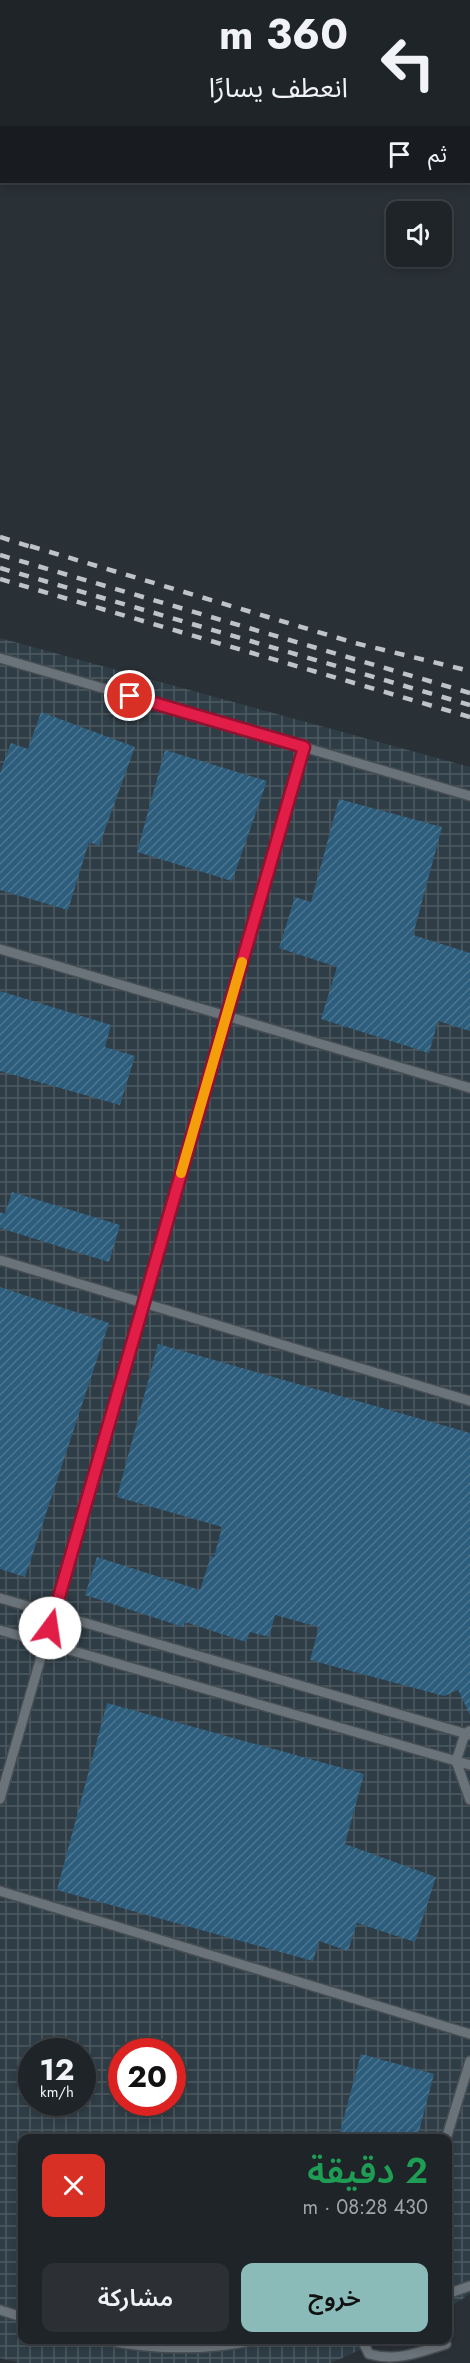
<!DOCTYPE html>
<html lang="ar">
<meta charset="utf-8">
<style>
:root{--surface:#1f2428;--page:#2c3034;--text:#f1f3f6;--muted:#a1a4a8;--line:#3c4145;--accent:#8bbbb9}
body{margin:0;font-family:Jost,"Noto Sans Arabic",sans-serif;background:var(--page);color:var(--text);direction:rtl;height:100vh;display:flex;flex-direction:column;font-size:22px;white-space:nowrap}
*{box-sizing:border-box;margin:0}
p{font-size:20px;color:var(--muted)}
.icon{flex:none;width:33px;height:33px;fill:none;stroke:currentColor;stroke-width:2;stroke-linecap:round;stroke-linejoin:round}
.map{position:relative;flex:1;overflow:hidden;direction:ltr}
.sheet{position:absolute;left:18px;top:2134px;width:434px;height:210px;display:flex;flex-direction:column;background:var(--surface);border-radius:12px;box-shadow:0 3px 9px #0003,0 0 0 2px var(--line);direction:rtl}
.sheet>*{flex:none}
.guide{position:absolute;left:0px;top:0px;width:471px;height:183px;box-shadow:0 3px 9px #0003,0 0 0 2px var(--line);direction:rtl;background:#1f2428;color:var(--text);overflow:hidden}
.fabs{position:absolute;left:386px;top:201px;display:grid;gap:12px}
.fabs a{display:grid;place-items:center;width:66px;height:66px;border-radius:12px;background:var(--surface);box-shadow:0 3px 9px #0003,0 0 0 2px var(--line);font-size:30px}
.speed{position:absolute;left:18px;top:2038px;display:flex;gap:12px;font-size:30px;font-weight:700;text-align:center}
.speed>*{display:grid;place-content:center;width:78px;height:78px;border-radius:50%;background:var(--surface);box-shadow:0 3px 9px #0003,0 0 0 2px var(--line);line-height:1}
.speed small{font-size:15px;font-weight:400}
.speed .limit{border:9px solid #d22;background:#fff;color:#111}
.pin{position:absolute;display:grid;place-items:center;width:51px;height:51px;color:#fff;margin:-26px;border:3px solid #fff;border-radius:50%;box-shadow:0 2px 6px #0007}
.me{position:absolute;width:66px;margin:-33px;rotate:14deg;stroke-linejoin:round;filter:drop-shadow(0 0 4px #0008)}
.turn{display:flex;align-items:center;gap:21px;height:126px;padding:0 24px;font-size:27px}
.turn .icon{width:78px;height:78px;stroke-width:2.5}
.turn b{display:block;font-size:42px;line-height:51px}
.then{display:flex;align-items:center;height:57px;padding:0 24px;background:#0003;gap:12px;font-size:22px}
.round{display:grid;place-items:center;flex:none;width:63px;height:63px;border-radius:12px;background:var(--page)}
.head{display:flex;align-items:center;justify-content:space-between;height:102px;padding:0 24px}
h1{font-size:36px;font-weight:600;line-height:45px;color:#1e9e55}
.button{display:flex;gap:12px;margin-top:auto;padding:12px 24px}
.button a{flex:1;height:69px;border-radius:12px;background:var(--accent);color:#111;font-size:24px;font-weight:600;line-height:69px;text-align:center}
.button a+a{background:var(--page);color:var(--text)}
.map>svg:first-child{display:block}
.industrial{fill:url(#industrial-grid);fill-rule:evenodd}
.building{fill:url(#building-hatch)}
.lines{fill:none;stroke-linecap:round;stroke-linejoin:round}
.lane-casing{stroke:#464d52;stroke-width:12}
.lane{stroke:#6a7379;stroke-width:9}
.rail{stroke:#bec3c8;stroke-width:4.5;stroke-dasharray:10 10;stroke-linecap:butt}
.route-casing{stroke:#92132f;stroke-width:15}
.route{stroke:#e11d48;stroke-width:10}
.slow{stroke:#f59e0b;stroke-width:10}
</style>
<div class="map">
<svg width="470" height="2363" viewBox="0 0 470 2363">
<defs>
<pattern id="industrial-grid" width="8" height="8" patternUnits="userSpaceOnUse" patternTransform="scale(1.5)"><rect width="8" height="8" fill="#2f3d46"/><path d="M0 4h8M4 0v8" fill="none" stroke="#4d5a61"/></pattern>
<pattern id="building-hatch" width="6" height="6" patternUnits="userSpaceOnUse" patternTransform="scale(1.5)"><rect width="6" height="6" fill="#2d5d7c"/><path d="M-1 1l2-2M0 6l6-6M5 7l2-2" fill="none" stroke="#4c758f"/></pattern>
</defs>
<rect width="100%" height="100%" fill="#293036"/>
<path class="industrial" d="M0,638l470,129v1527l-23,15v-170h-425v201h360l-51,23h-312l-19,-5zM32,2052h50v51h-50zM122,2052h50v51h-50z"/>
<g class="building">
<path d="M41,712l94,35 -36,99 -10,-4 -21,68 -68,-20v-117l11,-30 17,6z"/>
<path d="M165,750l102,31 -35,100 -95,-29z"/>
<path d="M339,799l103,28 -29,108 57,18v78l-32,-10 -9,32 -108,-34 16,-52 -58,-19 16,-51 16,5z"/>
<path d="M0,991l111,34 -6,22 30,9 -15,49 -120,-34z"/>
<path d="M12,1192l108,33 -11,37 -109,-34v-16l5,2z"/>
<path d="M0,1287l109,36 -84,254 -25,-8z"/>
<path d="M158,1344l312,89v282l-12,-25 -14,6 -134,-36 9,-33 -44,-12 -6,22 -19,-5 -4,10 -61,-20 -2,5 -98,-32 12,-38 103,33 11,-34 3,1 8,-30 -105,-30z"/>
<path d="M107,1703l257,71 -19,70 91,33 -21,65 -58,-19 -9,28 -29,-10 -6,20 -256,-71z"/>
<path d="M361,2054l73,20 -17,65h-79z"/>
</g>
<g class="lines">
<g class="lane-casing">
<g id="lane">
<path d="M0,658l470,138"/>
<path d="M0,949l470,139"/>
<path d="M0,1260l470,141"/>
<path d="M0,1598l470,137"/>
<path d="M0,1630l470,135"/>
<path d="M469,1731l-4,3 -9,27 14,39"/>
<path d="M0,1799l304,-1052"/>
<path d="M0,1891l470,143"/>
<path d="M446,2139l24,-78"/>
<path d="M447,2294l23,-8"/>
<path d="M0,2310l22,7"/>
<path d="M105,2340c50,10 100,11 150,0"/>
<path d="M362,2340l7,14c27,8 51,-2 77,-10"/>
</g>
</g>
<use href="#lane" class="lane"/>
<g class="rail">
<path d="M0,537l38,12"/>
<path d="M30,546l325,97 115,28"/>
<path d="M0,555l470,138"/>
<path d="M0,568l470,137"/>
<path d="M0,579l470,138"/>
</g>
</g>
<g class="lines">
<g class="route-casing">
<path id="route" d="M50,1628l254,-881 -174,-51"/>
</g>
<use href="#route" class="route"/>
<path class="slow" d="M181,1173l61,-211"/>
</g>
</svg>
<div class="fabs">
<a><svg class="icon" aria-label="sound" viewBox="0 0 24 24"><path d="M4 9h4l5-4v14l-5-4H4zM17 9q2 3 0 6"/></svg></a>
</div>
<div class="speed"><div>12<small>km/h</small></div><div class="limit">20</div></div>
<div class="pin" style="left:130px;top:696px;background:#d93025"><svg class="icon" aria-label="arrive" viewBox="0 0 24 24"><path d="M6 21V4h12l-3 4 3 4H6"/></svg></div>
<svg class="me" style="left:50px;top:1628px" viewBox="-20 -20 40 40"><circle r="19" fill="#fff"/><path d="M0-13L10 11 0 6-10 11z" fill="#e11d48"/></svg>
<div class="guide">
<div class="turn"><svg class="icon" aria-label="left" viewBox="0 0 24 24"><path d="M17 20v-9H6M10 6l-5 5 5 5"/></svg><div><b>360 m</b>انعطف يسارًا</div></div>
<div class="then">ثم<svg class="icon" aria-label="arrive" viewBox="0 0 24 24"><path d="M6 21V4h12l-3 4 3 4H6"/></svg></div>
</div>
<section class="sheet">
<div class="head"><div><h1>2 دقيقة</h1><p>430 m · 08:28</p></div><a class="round" style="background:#d93025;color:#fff"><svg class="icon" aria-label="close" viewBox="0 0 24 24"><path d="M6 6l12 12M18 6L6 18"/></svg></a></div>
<div class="button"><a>خروج</a><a>مشاركة</a></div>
</section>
</div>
